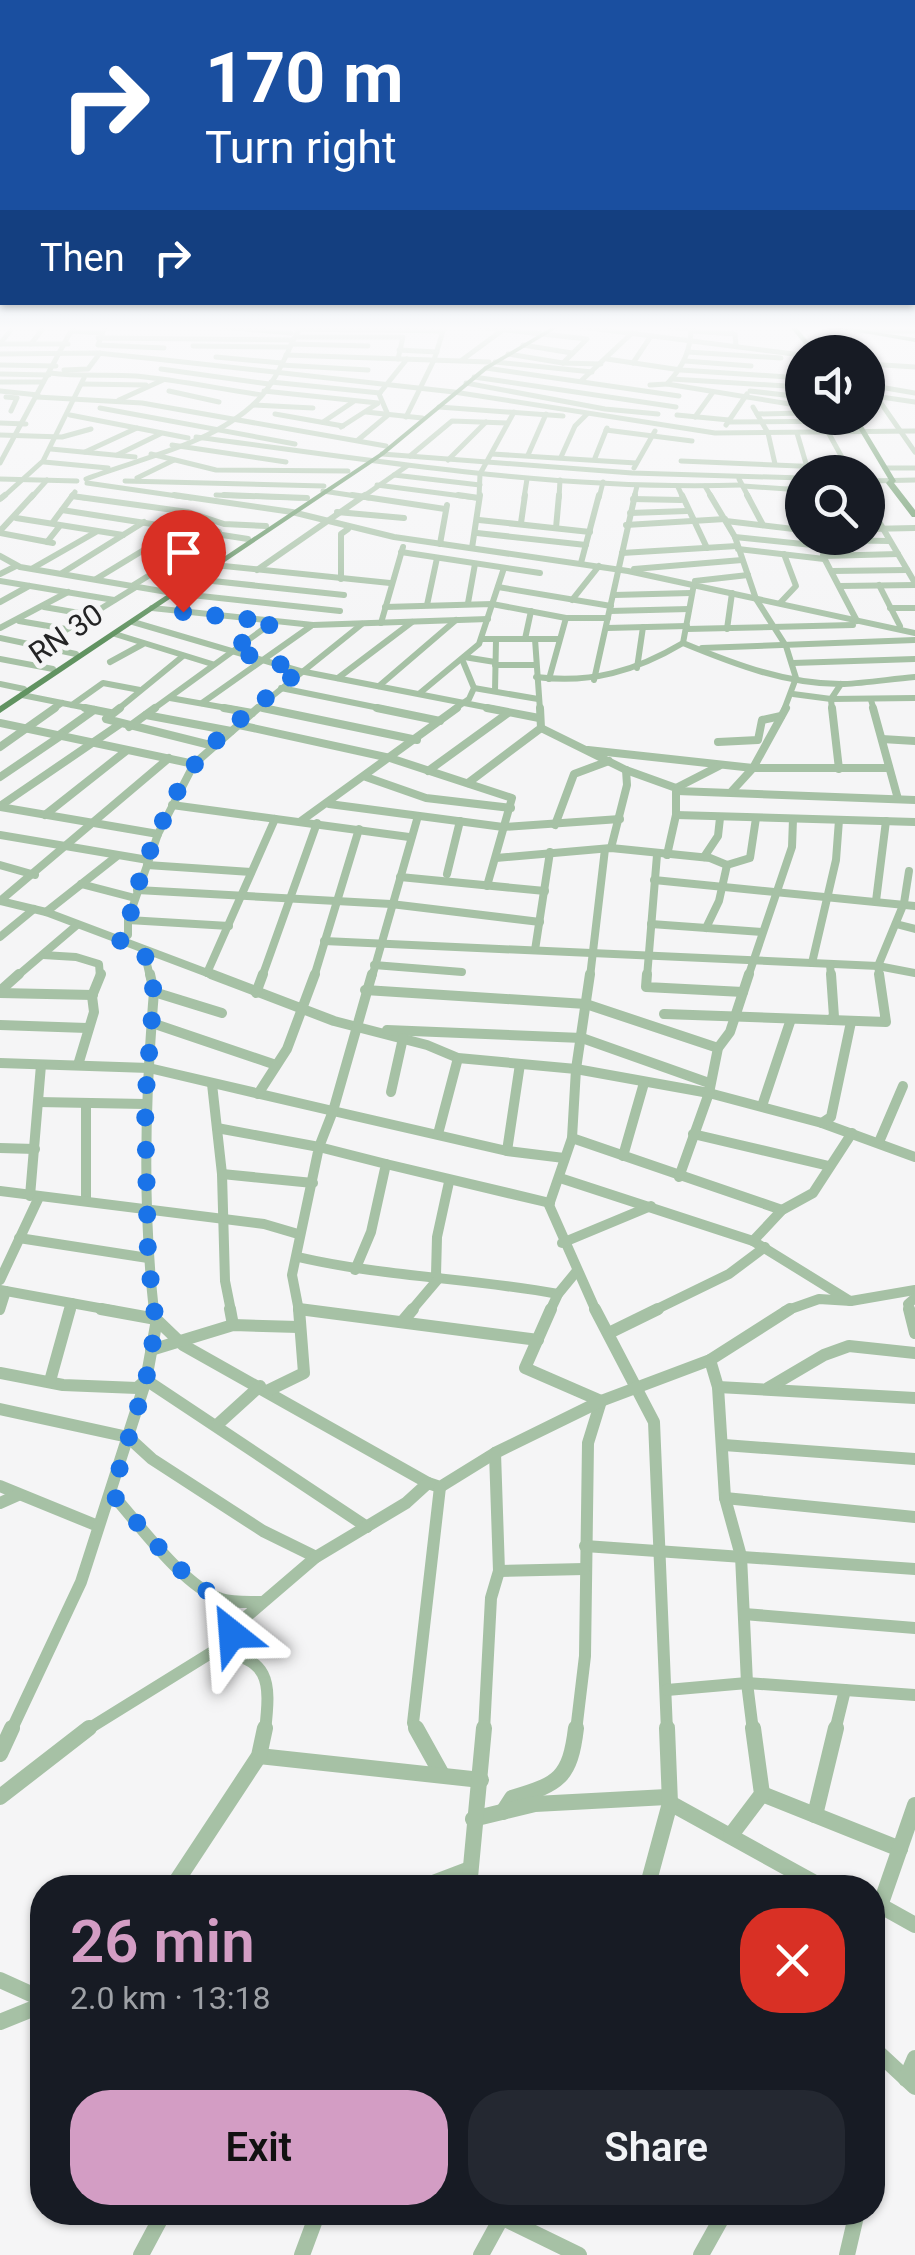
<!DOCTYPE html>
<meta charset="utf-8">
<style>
:root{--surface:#171b24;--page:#242831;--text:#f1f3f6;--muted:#9ea1a6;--accent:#d39dc4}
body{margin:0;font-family:Roboto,sans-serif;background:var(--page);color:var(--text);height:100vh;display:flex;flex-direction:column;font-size:38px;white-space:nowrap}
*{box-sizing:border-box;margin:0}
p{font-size:32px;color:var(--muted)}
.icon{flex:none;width:55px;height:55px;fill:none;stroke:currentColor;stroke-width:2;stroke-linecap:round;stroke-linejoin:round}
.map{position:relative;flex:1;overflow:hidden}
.panel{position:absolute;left:30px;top:1875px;width:855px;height:350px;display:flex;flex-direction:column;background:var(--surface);border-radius:40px;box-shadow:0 2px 8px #0004}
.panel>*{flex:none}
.top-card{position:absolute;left:0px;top:0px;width:915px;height:305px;box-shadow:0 2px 8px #0004;background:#1a4fa0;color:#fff;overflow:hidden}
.fabs{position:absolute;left:785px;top:335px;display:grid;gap:20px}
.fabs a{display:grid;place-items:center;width:100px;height:100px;border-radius:50%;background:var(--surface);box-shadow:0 2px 8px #0004;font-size:50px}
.pin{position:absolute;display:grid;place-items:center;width:85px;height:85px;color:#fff;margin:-102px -42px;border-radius:50% 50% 50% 0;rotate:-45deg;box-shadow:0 0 10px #0007}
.pin .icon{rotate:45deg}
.me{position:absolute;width:110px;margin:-55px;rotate:332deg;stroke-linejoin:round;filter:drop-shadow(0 0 8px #0008)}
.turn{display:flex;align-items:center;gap:35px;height:210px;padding:0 40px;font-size:45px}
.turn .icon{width:130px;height:130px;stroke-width:2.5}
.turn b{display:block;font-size:70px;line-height:85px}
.then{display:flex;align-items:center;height:95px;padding:0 40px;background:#0003;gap:20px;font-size:38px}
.round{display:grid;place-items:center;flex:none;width:105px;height:105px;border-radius:40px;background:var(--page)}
.overview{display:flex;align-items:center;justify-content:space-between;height:170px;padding:0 40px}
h1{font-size:60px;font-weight:600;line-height:75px;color:var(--accent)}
.action{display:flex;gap:20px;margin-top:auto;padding:20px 40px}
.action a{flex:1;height:115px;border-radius:40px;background:var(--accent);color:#111;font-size:40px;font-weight:600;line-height:115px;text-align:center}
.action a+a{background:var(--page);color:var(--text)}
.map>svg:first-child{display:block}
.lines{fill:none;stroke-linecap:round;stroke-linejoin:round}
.minor-far5{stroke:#a6c1a5;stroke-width:5}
.minor-far4{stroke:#a6c1a5;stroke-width:6}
.minor-far3{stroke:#a6c1a5;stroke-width:8}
.minor-far2{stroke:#a6c1a5;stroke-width:10}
.minor-far1{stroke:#a6c1a5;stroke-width:12}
.minor{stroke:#a6c1a5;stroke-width:16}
.major{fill:#619361;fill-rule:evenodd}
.route{stroke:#1a73e8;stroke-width:18;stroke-dasharray:0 32.4}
.labels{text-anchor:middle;stroke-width:10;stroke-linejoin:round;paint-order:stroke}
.far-street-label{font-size:30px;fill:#242425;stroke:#f5f5f6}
</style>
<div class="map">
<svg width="915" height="2255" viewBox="0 0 915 2255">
<rect width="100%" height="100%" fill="#f5f5f6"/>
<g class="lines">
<g class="minor-far5">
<path d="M105,327l-7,18 66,3"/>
<path d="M224,327l67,6"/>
<path d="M480,327l107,12 -24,24"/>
<path d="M582,327l220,28"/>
<path d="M670,327l22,2"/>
<path d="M300,329l143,2"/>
<path d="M72,331l29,2"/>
<path d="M692,331l43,3 1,12"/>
<path d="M856,331h59"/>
<path d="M295,337h108l-5,22"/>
<path d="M98,338l195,2"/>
<path d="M0,344h68"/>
<path d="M0,344l13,-17"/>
<path d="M31,344l13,-17"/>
<path d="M291,344l77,2"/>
<path d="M523,345l49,8"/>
<path d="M193,346l96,1"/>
<path d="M399,350l38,2"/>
<path d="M688,352l93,6"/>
<path d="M0,354l97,-1 59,6 298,33 261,41 200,-2"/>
<path d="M508,354l55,9 38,1"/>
<path d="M286,355l203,7"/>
<path d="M216,357l66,6"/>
<path d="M607,359l74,11 121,8"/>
<path d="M462,360l42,-31"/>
<path d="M685,361l66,5"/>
<path d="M495,362l97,10"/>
<path d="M633,363l18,-27"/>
<path d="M868,364l47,3"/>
<path d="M0,365l56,1"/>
<path d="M281,365l87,5"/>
<path d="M486,368l193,28"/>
<path d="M161,369l108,15"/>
<path d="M64,370l24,-1 12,-16"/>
<path d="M50,373c30,4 56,1 86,3 42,4 84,13 126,19"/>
<path d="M0,374l49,1"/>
<path d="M474,377l202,30"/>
<path d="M672,379l130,8"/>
<path d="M581,381l50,-47"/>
<path d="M0,382h43"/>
<path d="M271,382l109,11"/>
<path d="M466,383l139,26 53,5"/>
<path d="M82,384l64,1"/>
<path d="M667,384l135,22"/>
<path d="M650,385l17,-1c16,-17 24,-34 24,-57"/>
<path d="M868,385l47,8"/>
<path d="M0,391l38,4"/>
<path d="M169,391l50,11"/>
<path d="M264,391l114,12"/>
<path d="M750,391l52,6"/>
<path d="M868,395l47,7"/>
<path d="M876,396l39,56"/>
<path d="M6,397l11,1 -6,13"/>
<path d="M37,397l105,6 244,43"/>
<path d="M119,400l44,-20"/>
<path d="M253,405l60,3"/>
<path d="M439,407l124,9"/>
<path d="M753,407l15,26 7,31"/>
<path d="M100,408l195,36"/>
<path d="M366,412l56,6"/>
<path d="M275,414l68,12"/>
<path d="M757,414l45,-1"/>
<path d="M70,415l118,23"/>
<path d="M677,415l52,5"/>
<path d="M406,417l28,-57 10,-32"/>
<path d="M695,417l18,-25"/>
<path d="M323,422l30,-20"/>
<path d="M728,422l129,-1"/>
<path d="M0,423l26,1"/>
<path d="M726,425l21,-31"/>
<path d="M341,427l36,-23"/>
<path d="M606,430l86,11"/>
<path d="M828,432l22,40"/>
<path d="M797,433l10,34"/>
<path d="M0,435l62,2 29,-8"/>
<path d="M196,437c182,24 362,54 546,48"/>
<path d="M358,440l30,-25 -9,-21 28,-35"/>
<path d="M172,445l114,17"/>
<path d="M51,449l84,8"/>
<path d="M85,452l52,-24"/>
<path d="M151,454l65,16 132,1"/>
<path d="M382,454l250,19 170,5"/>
<path d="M492,454l144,9"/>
<path d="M117,455l43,-21"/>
<path d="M528,455l18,-41"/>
<path d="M410,456l42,-35 55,2"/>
<path d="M561,457l14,-31 12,-12"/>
<path d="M595,458l12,-30"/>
<path d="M448,460l38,-38"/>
<path d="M681,461l167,7"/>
<path d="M44,462l64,6"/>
<path d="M0,463l73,-136"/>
<path d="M634,468l21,-37"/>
<path d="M885,468h30"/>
<path d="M394,475l86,10"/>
<path d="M137,478l37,-18"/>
<path d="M0,479l77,2"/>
<path d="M86,479c55,-21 128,-35 171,-78 20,-20 30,-49 43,-74"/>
<path d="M739,479l10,19"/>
<path d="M125,481l199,5"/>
<path d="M868,481l47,-1"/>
<path d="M87,483l104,15"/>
<path d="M377,485l100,13"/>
<path d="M705,486l7,12"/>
<path d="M743,486l59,4"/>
<path d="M678,487l5,11"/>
<path d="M788,489l5,9"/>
<path d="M323,491l46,7"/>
<path d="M216,495l84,3"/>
<path d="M72,496l13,2"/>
<path d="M2,498l41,-37 41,-83"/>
<path d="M31,498l16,-18"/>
<path d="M71,498l4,-6"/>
<path d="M361,498l46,-32"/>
<path d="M479,498l1,-24 34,-62"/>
<path d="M524,498l3,-19"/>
<path d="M559,498l1,-18"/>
<path d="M599,498l4,-16"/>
<path d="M634,498l3,-12"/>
</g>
<g class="minor-far4">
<path d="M174,495l118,17 102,25 234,34 287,62"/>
<path d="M224,495l83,3"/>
<path d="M352,495l93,14"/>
<path d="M458,495l21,3"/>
<path d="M682,495l25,53"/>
<path d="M710,495l25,42 21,62 30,47 10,32 -12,32"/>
<path d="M747,495l16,30"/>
<path d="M792,495l10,19"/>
<path d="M72,496l116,16 36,12 42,2"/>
<path d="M0,499l5,-4"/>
<path d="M633,499l48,1"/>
<path d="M868,503l47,80"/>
<path d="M62,510l186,29"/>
<path d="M337,512l67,6"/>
<path d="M630,513l57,-2"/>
<path d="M16,518l107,17"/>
<path d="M479,520l111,12"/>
<path d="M726,521l76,9"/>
<path d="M521,523l4,-28"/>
<path d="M626,525l99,-6"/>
<path d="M556,528l3,-33"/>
<path d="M868,529l47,-1"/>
<path d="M0,531l33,-36"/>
<path d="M0,533l53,10"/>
<path d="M477,533l109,12"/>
<path d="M735,537l87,9"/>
<path d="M825,538l-2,18 34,65"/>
<path d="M824,540l65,1"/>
<path d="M47,542l12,-15 -6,-5 20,-27"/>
<path d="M440,544l7,-39"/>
<path d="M472,548l8,-53"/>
<path d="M738,549l86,10"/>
<path d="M401,552l139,21"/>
<path d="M622,553l115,-7"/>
<path d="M0,556l20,11 153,26 167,18"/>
<path d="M823,556l75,-2"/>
<path d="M581,563l18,-68"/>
<path d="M214,565l176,18"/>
<path d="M33,568l63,-36"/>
<path d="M634,569l108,-9"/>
<path d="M257,570l108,-75"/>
<path d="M832,571l75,-1"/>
<path d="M62,573l82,-51"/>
<path d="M0,574l16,-8"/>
<path d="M96,579l84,-51"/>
<path d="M194,579l150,16"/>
<path d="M341,579v-45l7,-5"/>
<path d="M0,581l114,19"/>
<path d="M695,581l53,-6"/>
<path d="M694,584l-11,59c51,21 105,42 161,41 23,-1 47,-5 71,-7"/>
<path d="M879,585l21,41"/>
<path d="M132,586l87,-54"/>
<path d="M840,586l75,-1"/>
<path d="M498,587l113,19"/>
<path d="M614,595l77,-2"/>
<path d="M572,600l27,-34"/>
<path d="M0,602l29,-16"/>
<path d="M468,603l7,-39"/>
<path d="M780,603l16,-17 -12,-32"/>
<path d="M427,605l10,-47"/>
<path d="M44,607l47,8"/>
<path d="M385,607l107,-3 74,14h42"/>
<path d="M152,608l161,17 175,-6"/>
<path d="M890,608h25"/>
<path d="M610,611l79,-2"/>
<path d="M19,621l47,8"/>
<path d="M133,622l167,49 200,39"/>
<path d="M381,623l22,-76"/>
<path d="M0,628l68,-36"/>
<path d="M607,628l80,-2"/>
<path d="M687,629l166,-4"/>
<path d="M727,629l5,-36"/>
<path d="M115,634l97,30"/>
<path d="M0,638l76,16"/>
<path d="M482,639h77"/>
<path d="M525,639l6,-28"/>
<path d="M535,639l5,71"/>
<path d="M40,646l96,-59"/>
<path d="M702,648l213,-8"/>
<path d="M464,657l31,5"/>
<path d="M0,659l53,10"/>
<path d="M110,662l33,-18"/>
<path d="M793,663l122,-4"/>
<path d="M495,665h41"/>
<path d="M637,668l6,-41"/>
<path d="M536,677c55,7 100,-6 147,-34"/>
<path d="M338,678l74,-56"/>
<path d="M549,679l17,-61"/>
<path d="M594,680l41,-185"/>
<path d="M0,684l24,5"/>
<path d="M379,686l77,-66"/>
<path d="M281,688l108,22"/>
<path d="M474,688l64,11"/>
<path d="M495,691l1,-51"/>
<path d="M420,693l59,-49 25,-76"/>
<path d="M793,694l38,5 84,-1"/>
<path d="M22,695l75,15"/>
<path d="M170,698l68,12"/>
<path d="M871,700l3,10"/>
<path d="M202,703l109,-77"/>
<path d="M72,705l31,-22 37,7"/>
<path d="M259,707l16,3"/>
<path d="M52,710l10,-7"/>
<path d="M117,710l66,-54"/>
<path d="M152,710l121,-88"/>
<path d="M255,710l107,-86"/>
<path d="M453,710l16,-11 5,-11 -12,-29"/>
<path d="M832,710l-1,-11 10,-15"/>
</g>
<g class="minor-far3">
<path d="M85,708l25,5"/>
<path d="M120,708l-14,11 108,27"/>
<path d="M224,708l28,5"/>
<path d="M263,708l154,32"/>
<path d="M377,708l63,13"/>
<path d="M487,708l52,10"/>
<path d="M832,708l7,61"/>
<path d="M873,708l25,91"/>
<path d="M146,715l85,16"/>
<path d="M0,723l194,41"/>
<path d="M239,725l151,33 122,40 -25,88"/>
<path d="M129,727l26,-19"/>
<path d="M541,728l85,42 50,18v27l-9,40"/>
<path d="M59,735l35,-25"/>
<path d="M882,739l33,2"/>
<path d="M718,742l40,-2 4,-20 19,-4"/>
<path d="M0,747l55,-39"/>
<path d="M588,750l165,18h136"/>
<path d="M428,771l80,-58"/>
<path d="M0,777l62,-42"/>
<path d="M366,777l60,21 85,10"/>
<path d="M468,783l73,-55 -1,-20"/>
<path d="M676,788l43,-22"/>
<path d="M677,791l238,9"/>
<path d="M732,791l21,-23 33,-60"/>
<path d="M329,804l174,23 117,-8"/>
<path d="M172,805l237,32"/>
<path d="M0,806l120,-82"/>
<path d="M0,807l158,27"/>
<path d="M45,815l81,-64"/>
<path d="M676,815l239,7"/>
<path d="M301,821l156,-113"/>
<path d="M555,825l19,-51 35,-13"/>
<path d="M0,835l148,25"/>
<path d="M611,848l16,-63 -1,-15"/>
<path d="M704,857l14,-21 2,-18"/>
<path d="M496,858l115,-10 99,10 17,7 23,-7 6,-40"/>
<path d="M0,865l35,10"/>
<path d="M147,865l104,7"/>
<path d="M447,874l13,-53"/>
<path d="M400,877l145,14"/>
<path d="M654,880l261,26"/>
<path d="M81,884l54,14"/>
<path d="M137,890l254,14 149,18"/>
<path d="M0,901l46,11 172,65"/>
<path d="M0,901l169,-143"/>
<path d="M876,901l10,-80"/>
<path d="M46,912l71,-56"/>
<path d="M128,920l101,6"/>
<path d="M651,924l111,8"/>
<path d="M896,924l19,5"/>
<path d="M706,928l13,-27 8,-36"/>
<path d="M0,937l34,-28"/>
<path d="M120,941l8,-6v-15l30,-86 36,-70 64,-56"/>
<path d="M324,941l554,25 37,7"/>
<path d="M535,950l15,-98"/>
<path d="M144,951l6,26"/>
<path d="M43,955l33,2 23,7 1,13"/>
<path d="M812,963l24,-103 3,-40"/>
<path d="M830,964l1,13"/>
<path d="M374,965l88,7"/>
<path d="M207,973l68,-154"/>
<path d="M16,977l61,-52"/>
<path d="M262,977l55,-154"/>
<path d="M314,977l45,-148"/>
<path d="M372,977l46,-161"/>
<path d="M590,977l15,-128"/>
<path d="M647,977l10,-122"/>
<path d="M748,977l44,-130 1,-28"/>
<path d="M880,977l-2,-11 26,-63 5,-32"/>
</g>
<g class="minor-far2">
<path d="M150,974l4,18c-9,107 -12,213 0,319"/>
<path d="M211,974l123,47 93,24 31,13 118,11 133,24 113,30 93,34"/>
<path d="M372,974l-39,137 174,40 57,7"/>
<path d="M590,974l-14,95 -4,69 -23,67 47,106"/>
<path d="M647,974l-1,13 97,5"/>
<path d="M365,990l221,14 132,44"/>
<path d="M0,991l19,-17"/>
<path d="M154,992l68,21"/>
<path d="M0,993l93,2"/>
<path d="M256,993l7,-19"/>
<path d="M664,1014l222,8 -7,-48"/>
<path d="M829,1020l5,-3 -3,-43"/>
<path d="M152,1023l124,42"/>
<path d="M0,1025l87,3"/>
<path d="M387,1030l195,8 127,45"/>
<path d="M0,1063l149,5 184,43 -14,36 67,17 -15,68 -16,38"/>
<path d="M78,1065l16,-53 -2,-16 9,-22"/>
<path d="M212,1084l10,90 3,107 6,30"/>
<path d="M391,1092l12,-54"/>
<path d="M258,1094l29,-45 28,-75"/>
<path d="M38,1102l107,2"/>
<path d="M86,1103v96"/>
<path d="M762,1106l29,-87"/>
<path d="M822,1123l9,-6 20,-95"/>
<path d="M217,1128l102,19 -27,128 7,36"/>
<path d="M438,1134l20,-76"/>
<path d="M693,1134l136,32"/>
<path d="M572,1138l210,72"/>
<path d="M879,1142l24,-56"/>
<path d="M0,1148l35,1"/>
<path d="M507,1151l13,-87"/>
<path d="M623,1156l21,-73"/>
<path d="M386,1164l164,39"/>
<path d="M222,1174l91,9"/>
<path d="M679,1177l30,-84 9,-45 12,-16 19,-58"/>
<path d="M560,1178l193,63 97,60"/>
<path d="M0,1191l264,33 34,10"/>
<path d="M30,1196l11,-131"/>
<path d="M19,1238l129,20"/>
<path d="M753,1241l29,-31 31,-17 39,-60"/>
<path d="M562,1243l89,-37"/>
<path d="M298,1257c86,20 174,21 260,37"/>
<path d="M436,1275l1,-38 12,-55"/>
<path d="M0,1280l39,-83"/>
<path d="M0,1290l115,21"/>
<path d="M299,1309l18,2"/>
<path d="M0,1310l6,-19"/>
<path d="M70,1311l2,-8"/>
<path d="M411,1311l28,-33"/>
<path d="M550,1311l8,-17 18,-22"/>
<path d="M653,1311l76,-37 36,-27"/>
<path d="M785,1311l34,-12 32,2 64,-11"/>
<path d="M910,1311l-2,-7 7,-6"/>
</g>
<g class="minor-far1">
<path d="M101,1309l55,10 27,26 245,138"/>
<path d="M230,1309l3,16"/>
<path d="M299,1309l239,31"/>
<path d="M551,1309l-26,59 76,33 -13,42 -3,213 -9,75"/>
<path d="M595,1309l59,113 13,309"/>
<path d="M909,1309l6,24"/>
<path d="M402,1322l11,-13"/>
<path d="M609,1333l49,-24"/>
<path d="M151,1350l82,-25 65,2"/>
<path d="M710,1360l8,27 7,111 16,58 6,127 6,48"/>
<path d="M0,1373l63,12 74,3 9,-8 221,147"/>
<path d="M50,1381l20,-72"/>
<path d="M718,1387l197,11"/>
<path d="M768,1388l56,-33 25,-9 66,7"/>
<path d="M267,1391l37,-18 -5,-64"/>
<path d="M0,1409l128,28 24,22 111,72 53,26"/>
<path d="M217,1425l43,-39"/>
<path d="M724,1445l191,14"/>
<path d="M0,1486l98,40"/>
<path d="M112,1494c27,30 71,92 109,105 12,4 27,3 40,3"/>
<path d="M725,1498l190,19"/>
<path d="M0,1503l18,-8"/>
<path d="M585,1546l330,23"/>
<path d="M499,1571l85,-2"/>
<path d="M223,1600l8,34"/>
<path d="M744,1614l171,14"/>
<path d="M214,1651c56,7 57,28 51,80"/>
<path d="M667,1690l80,-7 168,12"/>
<path d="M11,1731l70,-149 65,-202 10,-55 -2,-16"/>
<path d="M85,1731l129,-80 26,-29 76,-65 90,-54 22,-20 12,4 55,-34 106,-52 109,-41 80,-51"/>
<path d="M417,1731l-4,-8 27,-236"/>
<path d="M484,1731l7,-133 8,-27 -4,-118"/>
<path d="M835,1731l10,-41"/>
</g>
<g class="minor">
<path d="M416,1728l25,45"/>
<path d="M0,1754l12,-26"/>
<path d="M259,1756l222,24"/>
<path d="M762,1794l138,55"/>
<path d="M0,1797l89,-69"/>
<path d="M670,1803l154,85"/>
<path d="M503,1812l9,-14c47,-14 58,-20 64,-70"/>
<path d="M815,1815l21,-87"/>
<path d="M473,1819l62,-15 132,-7"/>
<path d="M731,1835l31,-41 -9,-66"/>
<path d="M172,1888l87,-132 6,-28"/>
<path d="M420,1888l50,-19"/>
<path d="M469,1888l15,-160"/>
<path d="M647,1888l23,-85 -3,-75"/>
<path d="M881,1906l34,19"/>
<path d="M872,1929l43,-124"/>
<path d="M0,1980l42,19"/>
<path d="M0,2022l42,-17"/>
<path d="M872,2047l43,40"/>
<path d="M906,2079l9,-21"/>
<path d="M491,2212l88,43"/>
<path d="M141,2255l23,-43"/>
<path d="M302,2255l16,-43"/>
<path d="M481,2255l23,-42"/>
<path d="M701,2255l24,-43"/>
<path d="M847,2255l10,-43"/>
</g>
<g class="major">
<path d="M552,327h7l-71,42 -104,86 -384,258v-7l380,-253 104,-86z"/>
<path d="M790,327h6l21,25h-6z"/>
<path d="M829,327h14l72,11v4z"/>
<path d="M852,418h6l38,63 -2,2 21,27v7h-3l-26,-34 3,-3z"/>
</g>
</g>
<linearGradient id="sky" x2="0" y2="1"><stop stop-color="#7fb0d5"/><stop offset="0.51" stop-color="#fafafb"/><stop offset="1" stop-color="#fafafb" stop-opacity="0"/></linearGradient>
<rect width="915" height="643" fill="url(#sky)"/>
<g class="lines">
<path class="route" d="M183,612l91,10 -43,28 69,20c-34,30 -76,58 -104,93 -26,31 -68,132 -68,172l-8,6 24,10 10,41 -9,112 3,154 8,66 -10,56 -34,114c30,33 72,89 111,106l9,34"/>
</g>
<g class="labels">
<g class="far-street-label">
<text transform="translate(66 634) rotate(-34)" y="10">RN 30</text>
</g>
</g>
</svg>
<div class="fabs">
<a><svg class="icon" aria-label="sound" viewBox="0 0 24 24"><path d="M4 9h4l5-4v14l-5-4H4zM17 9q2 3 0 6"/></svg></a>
<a><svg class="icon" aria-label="search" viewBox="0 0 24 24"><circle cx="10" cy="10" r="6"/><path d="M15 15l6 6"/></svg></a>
</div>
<div class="pin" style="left:183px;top:612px;background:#d93025"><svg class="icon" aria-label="arrive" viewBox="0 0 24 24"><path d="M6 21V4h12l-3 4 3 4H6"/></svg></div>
<svg class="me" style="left:232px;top:1634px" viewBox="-20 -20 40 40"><path d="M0-17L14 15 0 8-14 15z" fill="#1a73e8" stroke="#fff" stroke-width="4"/></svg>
<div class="top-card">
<div class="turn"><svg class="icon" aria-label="right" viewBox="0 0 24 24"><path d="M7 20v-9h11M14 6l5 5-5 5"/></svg><div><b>170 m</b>Turn right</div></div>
<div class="then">Then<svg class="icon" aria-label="right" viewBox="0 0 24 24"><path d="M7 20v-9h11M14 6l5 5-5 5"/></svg></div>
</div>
<section class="panel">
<div class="overview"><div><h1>26 min</h1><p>2.0 km · 13:18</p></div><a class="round" style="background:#d93025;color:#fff"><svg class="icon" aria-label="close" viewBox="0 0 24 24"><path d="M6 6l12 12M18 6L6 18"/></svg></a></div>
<div class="action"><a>Exit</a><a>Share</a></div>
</section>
</div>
